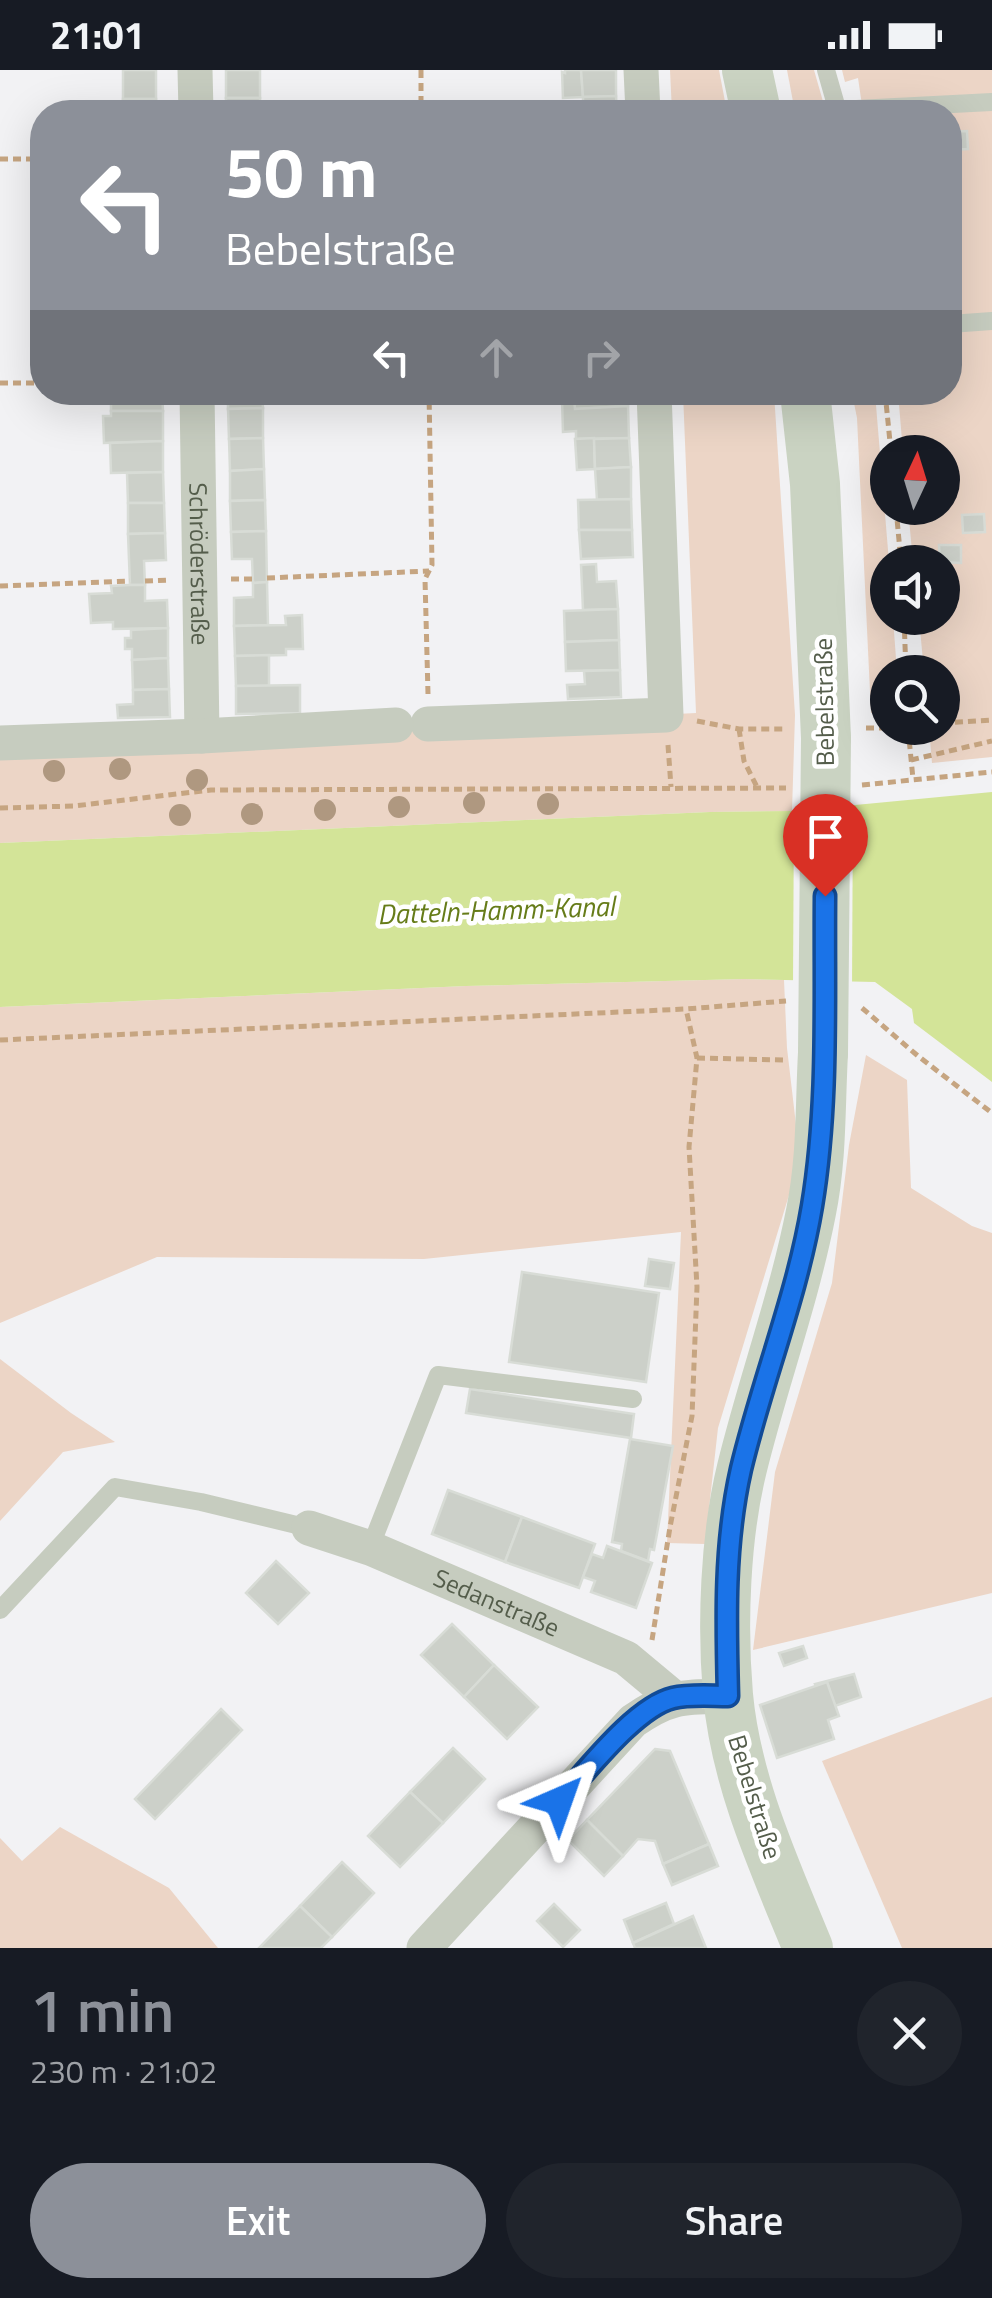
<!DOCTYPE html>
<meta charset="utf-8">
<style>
:root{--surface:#171b24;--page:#20242c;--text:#f1f3f6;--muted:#9ea1a6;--accent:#8c9099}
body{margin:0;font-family:"Titillium Web",sans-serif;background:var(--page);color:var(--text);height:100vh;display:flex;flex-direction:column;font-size:38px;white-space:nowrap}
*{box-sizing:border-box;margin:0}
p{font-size:32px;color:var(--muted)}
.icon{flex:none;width:55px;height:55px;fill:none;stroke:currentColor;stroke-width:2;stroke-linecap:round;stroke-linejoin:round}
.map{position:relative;height:1878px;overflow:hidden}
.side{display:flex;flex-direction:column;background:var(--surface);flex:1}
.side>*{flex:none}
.banner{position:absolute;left:30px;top:30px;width:932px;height:305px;border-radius:40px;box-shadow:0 10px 40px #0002;background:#8c9099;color:#fff;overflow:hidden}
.needle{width:65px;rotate:4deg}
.tools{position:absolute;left:870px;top:365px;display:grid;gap:20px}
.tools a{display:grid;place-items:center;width:90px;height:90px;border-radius:50%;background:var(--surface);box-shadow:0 10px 40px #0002;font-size:50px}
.pin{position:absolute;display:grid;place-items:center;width:85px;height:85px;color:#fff;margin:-102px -42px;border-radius:50% 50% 50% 0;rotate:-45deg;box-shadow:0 0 10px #0007}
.pin .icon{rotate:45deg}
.me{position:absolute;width:110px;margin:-55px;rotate:43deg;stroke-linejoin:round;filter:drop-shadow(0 0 8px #0008)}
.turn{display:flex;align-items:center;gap:35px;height:210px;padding:0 30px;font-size:45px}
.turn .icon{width:130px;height:130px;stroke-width:2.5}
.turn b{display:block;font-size:70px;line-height:85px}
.lanes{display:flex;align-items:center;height:95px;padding:0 30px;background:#0003;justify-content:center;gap:50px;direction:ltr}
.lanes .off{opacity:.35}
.round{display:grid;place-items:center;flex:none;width:105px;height:105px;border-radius:52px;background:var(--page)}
.summary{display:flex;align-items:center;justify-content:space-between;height:170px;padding:0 30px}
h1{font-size:60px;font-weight:600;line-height:75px;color:var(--accent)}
.button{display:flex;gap:20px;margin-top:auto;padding:20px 30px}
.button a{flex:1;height:115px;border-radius:60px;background:var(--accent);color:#fff;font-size:40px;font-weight:600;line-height:115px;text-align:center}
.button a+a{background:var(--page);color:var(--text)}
.status{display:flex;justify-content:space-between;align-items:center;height:70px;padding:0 50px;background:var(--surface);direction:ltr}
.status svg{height:28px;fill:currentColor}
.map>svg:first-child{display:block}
.green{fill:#ecd5c6}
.water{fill:#d3e498}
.pier{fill:#f2f2f4}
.building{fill:#ccd0c9;stroke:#d8dcd6;stroke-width:2.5}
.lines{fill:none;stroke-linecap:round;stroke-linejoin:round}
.path{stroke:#c6a581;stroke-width:5;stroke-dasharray:8 5;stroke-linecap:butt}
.service{stroke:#c6ccbf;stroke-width:18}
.minor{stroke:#c6ccbf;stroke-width:35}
.secondary{stroke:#cad3c2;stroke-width:50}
.secondary-bridge{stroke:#cad3c2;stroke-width:50}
.tree{fill:#af9880}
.route-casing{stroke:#114b97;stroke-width:25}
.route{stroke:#1a73e8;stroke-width:18}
.labels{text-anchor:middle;stroke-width:9;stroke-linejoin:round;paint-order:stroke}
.street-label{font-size:25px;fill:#545d4b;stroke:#fff}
.water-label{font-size:28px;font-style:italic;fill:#667c19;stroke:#fff}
</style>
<div class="status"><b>21:01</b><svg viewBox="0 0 49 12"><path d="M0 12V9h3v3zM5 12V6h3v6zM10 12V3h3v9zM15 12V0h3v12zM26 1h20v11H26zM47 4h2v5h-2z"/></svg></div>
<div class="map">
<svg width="992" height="1878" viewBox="0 0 992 1878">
<rect width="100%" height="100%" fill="#f2f2f4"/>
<g class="green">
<path d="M670,0h49l8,42h-55z"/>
<path d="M787,0h27l12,42h-31z"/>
<path d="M842,0h150v687l-60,6 -3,-35h13v-56h-18l-5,-54h23v-56h-29l-5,-54h34v-56h-39l-5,-59 52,-1v-280h-87l-5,-34 -13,4z"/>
<path d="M683,323h91l21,322 -3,96 -82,1 -710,31v-95l696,-35z"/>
<path d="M852,323h23l14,169 -1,56h5l4,54h-9l-1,41h-16l-14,-295z"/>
<path d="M744,909l40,1 3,68 13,111 -82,269 -13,116 -38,-1 14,-311 -257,27 -267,-2 -157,66v-316l466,-21z"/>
<path d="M866,985l41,25 4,108 61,38 20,7v360l-239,57 22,-178 57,-189 17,-138z"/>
<path d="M0,1289l71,54 44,29 -52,10 -63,69z"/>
<path d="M992,1627v251h-90l-80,-187z"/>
<path d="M60,1757l109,61 49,60h-218v-110l22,23z"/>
</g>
<path class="water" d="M992,722v290l-78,-59 -2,-14 -37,-27 -131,-3 -278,7 -466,21v-164l710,-31 82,-1z"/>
<path class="pier" d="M853,730l-1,187 -59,-2 1,-180z"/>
<g class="building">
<rect x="123" y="0" width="33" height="29"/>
<rect x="226" y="0" width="34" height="28"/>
<path d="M565,0h16l2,27 -20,1 -1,-26 3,1z"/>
<path d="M581,0h35v26l-33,1z"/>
<path d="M616,26l1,16h-34v-15z"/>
<rect x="226" y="28" width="34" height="14"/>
<path d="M123,29h33v13h-34z"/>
<path d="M967,61l1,18 -18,1v-18z"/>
<path d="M111,322h51l1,19h-52z"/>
<path d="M228,322h51v2l-17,1 1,13 -35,1z"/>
<path d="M561,322h67v14l-53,3 -1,-12 -12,2z"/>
<path d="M574,327l1,12 53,-3 1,32 -53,1v-8l-13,1 -1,-33z"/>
<path d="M263,338v30l-34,1 -1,-30z"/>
<path d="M111,341h52v30l-59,2 -1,-27h8z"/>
<path d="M263,368l1,31 -34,2 -1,-32z"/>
<path d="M594,368l1,31 -18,1 -2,-31z"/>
<path d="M629,368l2,29 -36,2 -1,-30z"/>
<path d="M163,371v31l-52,1 -1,-30z"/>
<path d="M631,397v32l-34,1 -2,-31z"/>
<path d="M264,399l1,31 -35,1v-30z"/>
<path d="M163,402l1,31h-36l-1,-30z"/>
<path d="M631,429l1,31h-53l-1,-30z"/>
<path d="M265,430l1,31 -35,1 -1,-31z"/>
<path d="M128,433h36l1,30 -37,1z"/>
<path d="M984,444l1,18 -22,1 -1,-18z"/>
<path d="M579,460h53l1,27 -52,2z"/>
<path d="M266,461l1,51 -14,1 -1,-24h-20l-1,-27z"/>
<path d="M165,463l1,27 -22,1 1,24h-15l-2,-51z"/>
<path d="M939,475h22v18l-21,-1z"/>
<path d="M596,494l1,18 19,-1 2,28 -35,1 -2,-45z"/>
<path d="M267,512l1,43 -34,1v-28l19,-1v-14z"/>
<path d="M130,515h15v16l22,-1 1,28 -55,1v-7l-22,1 -2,-29 23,-1 -1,-7z"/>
<path d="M618,539l1,31 -54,2 -1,-31z"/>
<path d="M302,545l1,34h-17v6l-51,1 -1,-30 52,-1 -1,-9z"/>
<path d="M168,558v30l-36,2v-11h-7v-11h6v-8z"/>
<path d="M619,570l1,30 -54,1 -1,-29z"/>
<path d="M269,585v31h-33l-1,-30z"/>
<path d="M168,588l1,31 -36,1 -1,-30z"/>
<path d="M620,600l1,27 -53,2 -1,-14 18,-1 -1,-13z"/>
<path d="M300,615v28l-64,1v-28z"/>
<path d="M169,619l1,28 -52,1 -1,-13 16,-1v-14z"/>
<path d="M649,1189l25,4 -4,26 -25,-3z"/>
<path d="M522,1202l137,21 -13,89 -137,-20z"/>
<path d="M470,1319l164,25 -3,24 -165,-25z"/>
<path d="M630,1369l43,7 -19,104 -4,-1 -2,12 -27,-10 1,-7 -10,-2z"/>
<path d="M448,1420l74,27 -17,45 -73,-28z"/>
<path d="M522,1447l73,27 -16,44 -74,-26z"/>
<path d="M607,1476l45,17 -16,45 -45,-16 4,-11 -12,-4 9,-23 11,4z"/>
<path d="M276,1491l33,32 -31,31 -32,-31z"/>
<path d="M452,1554l42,41 -30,32 -43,-42z"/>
<path d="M803,1576l4,12 -23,8 -5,-13z"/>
<path d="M494,1595l44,42 -31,32 -43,-42z"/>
<path d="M854,1604l7,23 -26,9 -8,-24 -11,4 -1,-2z"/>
<path d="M827,1612l12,34 -11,4 6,19 -57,19 -17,-53z"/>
<path d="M221,1639l21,21 -87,89 -20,-20z"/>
<path d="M453,1678l32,31 -42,44 -33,-31z"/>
<path d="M655,1679l15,2 39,93 -46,20 -8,-23 -17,-2 -15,17 -36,-36z"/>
<path d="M410,1722l33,31 -43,44 -32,-31z"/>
<path d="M587,1750l36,36 -19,20 -36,-36z"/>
<path d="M709,1774l9,22 -46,19 -9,-21z"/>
<path d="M342,1792l32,31 -42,44 -32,-31z"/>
<path d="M666,1833l8,21 -41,19 -9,-23z"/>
<path d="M554,1834l26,26 -17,17 -26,-26z"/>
<path d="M300,1836l32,31 -11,11h-62z"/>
<path d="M693,1846l13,32h-71l-2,-5z"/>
</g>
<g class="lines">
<g class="path">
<path d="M421,0v42"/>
<path d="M0,89h42"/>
<path d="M0,313h42"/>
<path d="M885,322l6,60"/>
<path d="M896,438l5,54"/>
<path d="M267,508l162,-7"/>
<path d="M231,509h22"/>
<path d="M145,511l25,-1"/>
<path d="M0,516l130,-5"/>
<path d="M904,548l2,54"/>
<path d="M428,624l-3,-115 7,-14 -3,-173"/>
<path d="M697,651l42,8h46"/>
<path d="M942,653l50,-3"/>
<path d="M866,658h42"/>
<path d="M908,658l5,51"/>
<path d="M739,659l5,32 13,26"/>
<path d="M668,675l3,42"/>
<path d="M911,690l81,-19"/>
<path d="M862,715l130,-13"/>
<path d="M0,738l74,-2 137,-16 575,-2"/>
<path d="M862,938l56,48 74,57"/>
<path d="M0,970l686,-31 100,-8"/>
<path d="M697,988l87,2"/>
<path d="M652,1570l18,-113 22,-111 5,-129 -8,-140 8,-89 -11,-49"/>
</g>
<g class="service">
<path d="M826,0l12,42"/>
<path d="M837,40l155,-8"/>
<path d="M950,254l42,-3"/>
<path d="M370,1478l68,-173 195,24"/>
<path d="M0,1540l115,-123 86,15 108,26"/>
</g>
<g class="minor">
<path d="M195,0l1,42"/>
<path d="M641,0l2,42"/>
<path id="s1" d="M197,322l5,344"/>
<path d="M428,654l238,-9 -12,-323"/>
<path d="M0,673l202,-7 194,-11"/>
<path id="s2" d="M309,1458l61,20 256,110 48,40"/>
<path d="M424,1878l209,-227c37,-26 52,-24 95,-25"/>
</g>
<g class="secondary">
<path d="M747,0l9,42"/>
<path d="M805,322l10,92 11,254"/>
<path d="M808,1878c-33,-81 -72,-165 -80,-253 -6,-70 -3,-158 14,-227 21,-86 52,-169 69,-256 11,-54 9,-105 12,-159"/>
</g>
<path class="secondary-bridge" d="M823,983l3,-315"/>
</g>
<g class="tree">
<circle cx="120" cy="699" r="11"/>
<circle cx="54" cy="701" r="11"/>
<circle cx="197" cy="710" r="11"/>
<circle cx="474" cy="733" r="11"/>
<circle cx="548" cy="734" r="11"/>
<circle cx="399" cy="737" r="11"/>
<circle cx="325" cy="740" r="11"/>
<circle cx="252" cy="744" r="11"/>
<circle cx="180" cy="745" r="11"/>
</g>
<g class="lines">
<g class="route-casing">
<path id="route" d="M559,1731c27,-29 76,-94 114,-103 17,-4 38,-2 55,-2 -2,-76 -4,-152 13,-227 21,-88 56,-173 71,-263 17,-102 12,-208 13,-310"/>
</g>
<use href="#route" class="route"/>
</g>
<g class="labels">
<g class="street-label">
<text dy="9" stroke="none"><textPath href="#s1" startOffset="172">Schröderstraße</textPath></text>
<text transform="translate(824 632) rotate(-91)" y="9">Bebelstraße</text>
<text dy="9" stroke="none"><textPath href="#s2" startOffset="202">Sedanstraße</textPath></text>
<text transform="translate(755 1727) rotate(73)" y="9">Bebelstraße</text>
</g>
<g class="water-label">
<text transform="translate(496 840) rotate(-2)" y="10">Datteln-Hamm-Kanal</text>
</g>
</g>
</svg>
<div class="tools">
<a><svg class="needle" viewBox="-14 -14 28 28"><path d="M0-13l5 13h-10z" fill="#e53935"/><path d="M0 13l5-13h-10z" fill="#9ea1a6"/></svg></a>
<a><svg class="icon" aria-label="sound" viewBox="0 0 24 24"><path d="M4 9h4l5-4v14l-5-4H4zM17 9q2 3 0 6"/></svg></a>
<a><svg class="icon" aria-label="search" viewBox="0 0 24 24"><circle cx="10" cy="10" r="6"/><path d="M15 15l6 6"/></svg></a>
</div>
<div class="pin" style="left:825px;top:826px;background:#d93025"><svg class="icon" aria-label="arrive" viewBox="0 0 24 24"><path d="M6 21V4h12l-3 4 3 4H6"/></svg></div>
<svg class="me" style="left:559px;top:1731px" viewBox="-20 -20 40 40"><path d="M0-17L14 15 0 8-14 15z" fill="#1a73e8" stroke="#fff" stroke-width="4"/></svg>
<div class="banner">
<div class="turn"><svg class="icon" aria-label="left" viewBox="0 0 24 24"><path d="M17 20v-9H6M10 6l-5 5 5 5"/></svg><div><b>50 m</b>Bebelstraße</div></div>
<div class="lanes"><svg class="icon" aria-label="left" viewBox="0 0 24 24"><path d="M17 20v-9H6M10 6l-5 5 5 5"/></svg><svg class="icon off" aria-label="ahead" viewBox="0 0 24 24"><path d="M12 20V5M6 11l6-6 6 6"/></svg><svg class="icon off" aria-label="right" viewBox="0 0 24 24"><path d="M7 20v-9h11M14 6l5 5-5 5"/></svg></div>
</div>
</div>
<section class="side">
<div class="summary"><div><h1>1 min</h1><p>230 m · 21:02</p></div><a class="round"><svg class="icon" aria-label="close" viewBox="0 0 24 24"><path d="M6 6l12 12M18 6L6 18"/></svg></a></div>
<div class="button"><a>Exit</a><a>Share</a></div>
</section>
